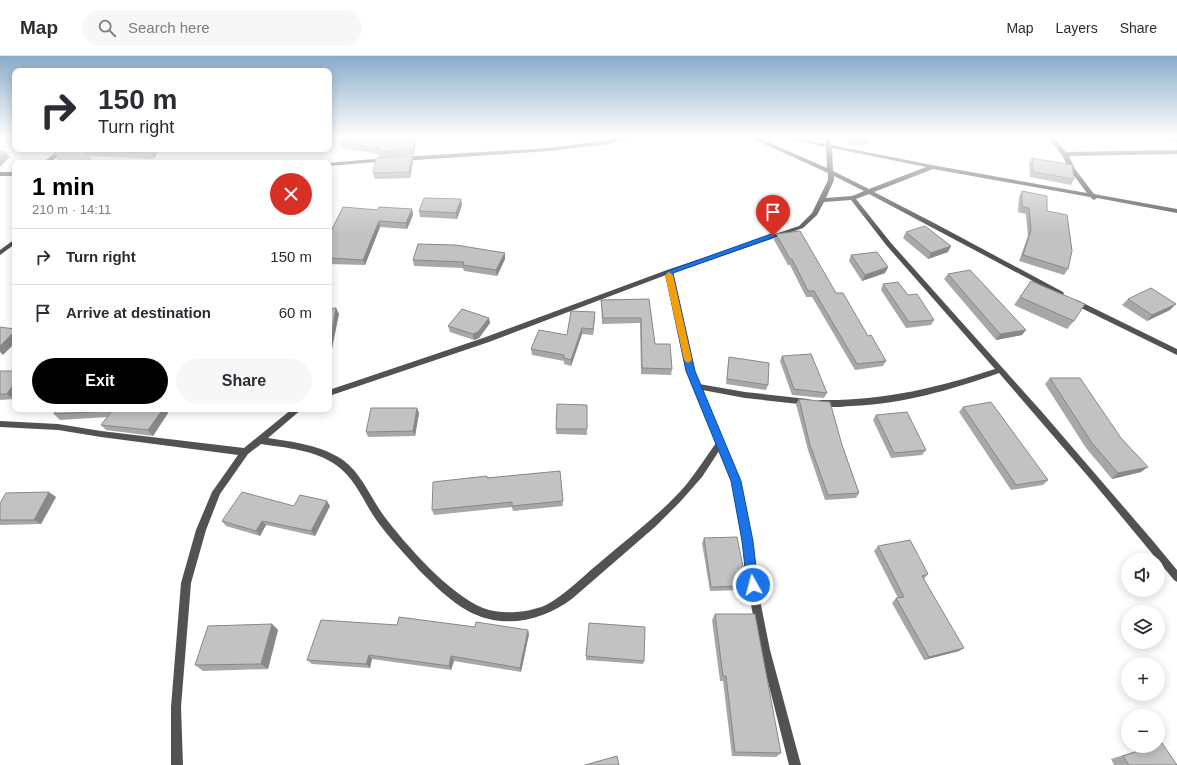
<!DOCTYPE html>
<meta charset="utf-8">
<style>
:root{--surface:#fff;--page:#f7f7f7;--text:#2b2b33;--muted:#7c7c81;--line:#e1e1e2;--accent:#000}
body{margin:0;font-family:Helvetica,sans-serif;background:var(--page);color:var(--text);height:100vh;display:flex;flex-direction:column;font-size:15px;white-space:nowrap}
*{box-sizing:border-box;margin:0}
p{font-size:13px;color:var(--muted)}
.icon{flex:none;width:22px;height:22px;fill:none;stroke:currentColor;stroke-width:2;stroke-linecap:round;stroke-linejoin:round}
.map{position:relative;flex:1;overflow:hidden}
.details{position:absolute;left:12px;top:104px;width:320px;height:252px;display:flex;flex-direction:column;background:var(--surface);border-radius:8px;box-shadow:0 2px 10px #0003}
.details>*{flex:none}
.guide{position:absolute;left:12px;top:12px;width:320px;height:84px;border-radius:8px;box-shadow:0 2px 10px #0003;background:#fff;color:var(--text);overflow:hidden}
.buttons{position:absolute;left:1121px;top:497px;display:grid;gap:8px}
.buttons a{display:grid;place-items:center;width:44px;height:44px;border-radius:50%;background:var(--surface);box-shadow:0 2px 10px #0003;font-size:20px}
.pin{position:absolute;display:grid;place-items:center;width:34px;height:34px;color:#fff;margin:-41px -17px;border-radius:50% 50% 50% 0;rotate:-45deg;box-shadow:0 0 4px #0007}
.pin .icon{rotate:45deg}
.me{position:absolute;width:44px;margin:-22px;rotate:353deg;stroke-linejoin:round;filter:drop-shadow(0 0 3px #0008)}
.turn{display:flex;align-items:center;gap:14px;height:84px;padding:0 20px;font-size:18px}
.turn .icon{width:52px;height:52px;stroke-width:2.5}
.turn b{display:block;font-size:28px;line-height:34px}
.round{display:grid;place-items:center;flex:none;width:42px;height:42px;border-radius:21px;background:var(--page)}
.head{display:flex;align-items:center;justify-content:space-between;height:68px;padding:0 20px}
h1{font-size:24px;font-weight:600;line-height:30px;color:var(--accent)}
.action{display:flex;gap:8px;margin-top:auto;padding:8px 20px}
.action a{flex:1;height:46px;border-radius:24px;background:var(--accent);color:#fff;font-size:16px;font-weight:600;line-height:46px;text-align:center}
.action a+a{background:var(--page);color:var(--text)}
ul{padding:0;list-style:none}
li{display:flex;align-items:center;gap:12px;height:56px;padding:0 20px;border-top:1px solid var(--line)}
li div{flex:1}
li b{display:block;font-size:15px}
li em{font-style:normal}
header{display:flex;align-items:center;gap:24px;box-sizing:border-box;height:56px;padding:0 20px;background:var(--surface);border-bottom:1px solid var(--line)}
header strong{font-size:19px}
nav{display:flex;gap:22px;margin-inline-start:auto;font-size:14px}
.search{width:280px;height:36px;background:var(--page);display:flex;align-items:center;gap:10px;box-sizing:border-box;padding:0 14px;border-radius:22px;color:var(--muted);font-size:15px}
.map>svg:first-child{display:block}
.lines{fill:none;stroke-linecap:round;stroke-linejoin:round}
.minor{fill:#525252;fill-rule:evenodd}
.wall{fill:#a7a7a7}
.shaded-wall{fill:#888}
.building{fill:#c2c2c2;stroke:#888}
.route{fill:#1a73e8;stroke:#114b97}
.slow{fill:#f59e0b}
</style>
<header>
<strong>Map</strong>
<div class="search"><svg class="icon" aria-label="search" viewBox="0 0 24 24"><circle cx="10" cy="10" r="6"/><path d="M15 15l6 6"/></svg>Search here</div>
<nav><a>Map</a><a>Layers</a><a>Share</a></nav>
</header>
<div class="map">
<svg width="1177" height="709" viewBox="0 0 1177 709">
<rect width="100%" height="100%" fill="#fff"/>
<g class="lines">
<g class="minor">
<path d="M629,81h11l-32,7 -59,7 -148,10 -3,-2 3,-2 148,-9z"/>
<path d="M749,81h7l71,31 -1,-21 -45,-10h10l35,7 -1,-7h6v8l101,20 155,28 -18,-24 -7,-14 -15,-18h6l13,15 111,-2v4l-108,2 6,13 19,25 83,15v4l-80,-15 -3,2 -4,-3 -157,-28 -59,23 62,32 127,68 1,2 -3,2 -192,-102 -13,5 35,44 151,169 111,129 24,29v12l-3,-2 -82,-99 -93,-108c-48,17 -97,31 -148,33 -11,1 -24,2 -34,-1l-1,-2 1,-2 3,-1c62,1 117,-12 175,-31l-108,-123 -36,-46 -27,2 -7,13 -14,13 -130,45 21,98 5,13 46,8 63,7 3,1 1,2 -1,2 -3,1 -63,-7 -43,-8 38,91 12,60 8,59 10,50 31,115h-12l-29,-115 -10,-50 -8,-59 -10,-60 -13,-30 -17,26 -22,25 -24,24 -83,72c-30,23 -70,32 -105,13 -18,-10 -34,-26 -49,-41 -14,-16 -29,-31 -42,-49 -13,-18 -21,-42 -41,-56 -21,-15 -49,-17 -75,-21l-13,10 -28,40 -14,36 -15,53 -10,124 2,58h-12v-58l10,-124 15,-53 16,-38 26,-37 -137,-18 -43,-7 -58,-3v-6l58,3 43,7 143,17 48,-39h10l-34,29c25,4 53,7 75,22 19,14 27,37 41,56 22,29 65,78 99,92 18,7 45,5 63,-3 19,-10 35,-27 52,-41 30,-26 62,-49 88,-79 11,-14 20,-28 30,-42l-30,-72 -20,-96 -177,67 -160,54v-6l154,-52 184,-68 132,-44 13,-13 16,-33v-7zM832,92l94,19 -57,22 -36,-18zM834,120l30,15 -12,5 -26,2 8,-18z"/>
<path d="M61,93h7l-19,14h-7z"/>
<path d="M386,102l2,1v2l-59,5v-3h-2z"/>
<rect x="0" y="116" width="15" height="4"/>
<path d="M15,183v5l-15,11v-5z"/>
<path d="M1073,244h4l100,49v6l-104,-51 -1,-2z"/>
</g>
</g>
<g class="wall">
<path d="M417,81l-3,18 -35,3 -1,-4 -36,-6 -2,-6z"/>
<path d="M847,81h23v2l-2,5 -20,1z"/>
<path d="M1164,81h13v6l-7,-1z"/>
<path d="M59,93h101l-6,10 -66,-3 5,7h-32z"/>
<path d="M1032,102l42,21 -3,6 -41,-8 -1,-14z"/>
<path d="M413,106l-3,16 -35,1 -2,-6z"/>
<path d="M1022,135l25,20 21,58 -4,6 -45,-14 9,-25 -2,-22 -8,-2 1,-15z"/>
<path d="M461,143l1,6 -5,14 -37,-2 -1,-6z"/>
<path d="M412,153l1,6 -6,14 -27,-2 -15,38 -36,-1v-29l49,-25z"/>
<path d="M906,176l42,20 -20,7 -25,-21z"/>
<path d="M776,178l60,59 32,43 18,25 -3,5 -28,4 -43,-73h-6l-16,-32h-2l-14,-25z"/>
<path d="M505,197v6l-8,17 -33,-5 -1,-3 -49,-2 -1,-6z"/>
<path d="M851,199l37,12 -3,6 -23,8 -13,-20z"/>
<path d="M948,218l74,61 -26,5 -52,-61z"/>
<path d="M1031,225l43,40 -7,8 -53,-24z"/>
<path d="M883,228l25,11 26,25 -3,5 -25,3 -25,-38z"/>
<path d="M649,243l6,45 17,25 -1,6 -30,-1 -1,-51 -38,1 -1,-24z"/>
<path d="M1128,243l42,11 -23,11 -25,-16z"/>
<path d="M595,256l-2,23 -11,-1 -11,32 -7,-2v-3l-32,-6 -1,-6 36,-14z"/>
<path d="M490,267l-11,15 -5,2 -24,-8 -2,-6z"/>
<path d="M782,300l45,37 -3,5 -32,-3 -12,-34z"/>
<path d="M729,301l39,28 -2,5 -40,-6 2,-21z"/>
<path d="M0,315l14,28 -14,1z"/>
<path d="M1050,322l91,94 -29,7 -26,-31 -41,-64z"/>
<path d="M799,343l43,46 17,48 -3,5 -31,2 -17,-50 -12,-46z"/>
<path d="M587,349v30l-31,-1v-5z"/>
<path d="M963,351l85,73 -5,5 -32,5 -52,-78z"/>
<path d="M56,353h109l3,4 -15,23 -47,-6 -5,-5 6,-8 -47,3 -6,-6z"/>
<path d="M419,357l-4,23 -47,1 -2,-5z"/>
<path d="M876,359l50,35 -4,5 -31,3 -18,-38z"/>
<path d="M560,415l3,35 -50,5 -1,-4 -78,8 -2,-5 55,-32z"/>
<path d="M56,441l-15,27 -41,1v-22z"/>
<path d="M330,450l-15,30 -49,-11 -6,11 -34,-10 -4,-5z"/>
<path d="M704,482l43,48 -3,4 -34,1 -8,-48z"/>
<path d="M878,490l50,28 -4,5 35,72 -35,9 -32,-57 4,-5h2l-24,-47z"/>
<path d="M715,558l66,139 -5,4 -44,-1 -9,-75h-3l-8,-61z"/>
<path d="M272,568l6,6 -10,39 -65,2 -8,-6z"/>
<path d="M529,578l-8,38 -67,-11 -3,9 -79,-11 -2,9 -58,-4 -5,-4z"/>
<path d="M586,600l58,5 -1,3 -57,-4z"/>
<path d="M1152,690l25,19h-63l-3,-6z"/>
</g>
<g class="shaded-wall">
<path d="M415,81h2l-3,18 -1,-6z"/>
<path d="M52,93h7l-5,3z"/>
<path d="M153,93h7l-6,10 -3,-6z"/>
<path d="M6,96l4,5 -10,10v-10z"/>
<path d="M412,100l1,6 -3,16 -1,-6z"/>
<path d="M461,143l1,6 -5,14 -1,-6z"/>
<path d="M412,153l1,6 -6,14 -1,-6z"/>
<path d="M379,165l1,6 -15,38 -2,-5z"/>
<path d="M951,190l-3,6 -20,7 3,-6z"/>
<path d="M505,197v6l-8,17 -1,-6z"/>
<path d="M888,211l-3,6 -23,8 3,-6z"/>
<path d="M1176,248l-6,6 -23,11 5,-6z"/>
<path d="M336,252l3,6 -7,35 -3,7v-11z"/>
<path d="M595,256v6l-2,17v-6z"/>
<path d="M489,262l1,5 -11,15 -5,2 -1,-6z"/>
<path d="M582,272v6l-11,32v-6z"/>
<path d="M1026,274l-4,5 -26,5 4,-6z"/>
<path d="M15,275v12l-12,12 -3,-3v-6z"/>
<path d="M15,326v15l-1,2 -7,-5z"/>
<path d="M417,352l2,5 -4,23 -2,-5z"/>
<path d="M163,353h2l3,4 -15,23 -5,-6z"/>
<path d="M1148,411l-7,5 -29,7 6,-6z"/>
<path d="M49,436l7,5 -15,27 -7,-4z"/>
<path d="M327,445l3,5 -15,30 -4,-5z"/>
<path d="M262,465l4,4 -6,11 -4,-5z"/>
<path d="M272,568l6,6 -10,39 -7,-5z"/>
<path d="M528,574l1,4 -8,38 -1,-4z"/>
<path d="M964,592l-5,3 -35,9 5,-3z"/>
<path d="M369,599l3,4 -2,9 -4,-4z"/>
<path d="M451,600l3,5 -3,9 -2,-4z"/>
</g>
<g class="building">
<path d="M345,81h70l-2,12 -35,3 1,-4 -39,-6z"/>
<rect x="850" y="81" width="20" height="2"/>
<path d="M59,93h94l-2,4 -67,-2 8,11 -4,1h-27l-7,-10z"/>
<path d="M0,94l6,2 -6,5z"/>
<path d="M412,100l-3,16 -36,1 3,-15z"/>
<path d="M1032,102l40,7 2,14 -40,-7z"/>
<path d="M1022,135l25,5v15l20,4 5,36 -4,18 -45,-14 8,-25 -2,-22 -7,-2z"/>
<path d="M424,142l37,1 -5,14 -37,-2z"/>
<path d="M343,151l35,3 1,-3 33,2 -6,14 -27,-2 -16,39 -34,-2v-23z"/>
<path d="M925,170l26,20 -20,7 -25,-21z"/>
<path d="M800,175l36,62h7l25,43 3,-1 15,26 -29,3 -43,-73h-6l-16,-32h-2l-14,-25z"/>
<path d="M418,188l38,1 49,8 -9,17 -33,-5 1,-3 -51,-2z"/>
<path d="M877,196l11,15 -23,8 -14,-20z"/>
<path d="M970,214l56,60 -26,4 -52,-60z"/>
<path d="M1031,225l54,23 -11,17 -54,-24z"/>
<path d="M898,226l10,13 9,-1 17,26 -25,2 -26,-38z"/>
<path d="M1151,232l25,16 -24,11 -24,-16z"/>
<path d="M649,243l6,45h15l2,25 -30,-1 -1,-50h-38l-2,-18z"/>
<path d="M336,252l-6,35 -1,2v-36z"/>
<path d="M462,253l27,9 -11,14 -5,2 -25,-8z"/>
<path d="M571,255l24,1 -2,17 -11,-1 -11,32 -7,-2v-3l-33,-6 8,-19 28,5z"/>
<path d="M0,271l15,2v2l-15,15z"/>
<path d="M811,298l16,39 -33,-4 -12,-33z"/>
<path d="M729,301l40,6 -1,22 -41,-6z"/>
<path d="M0,315h15v11l-8,12h-7z"/>
<path d="M1050,322h30l41,60 27,29 -30,6 -26,-30z"/>
<path d="M799,343l31,3 12,43 17,48 -31,2 -18,-50z"/>
<path d="M991,346l57,78 -32,5 -53,-78z"/>
<path d="M557,348l30,1v24h-31z"/>
<path d="M371,352h46l-4,23 -47,1z"/>
<path d="M56,353h107l-15,21 -47,-5 11,-14 -58,3z"/>
<path d="M907,356l19,38 -32,3 -18,-38z"/>
<path d="M560,415l3,30 -51,5v-4l-80,8 1,-28 54,-6v2z"/>
<path d="M49,436l-15,28h-34v-17l6,-10z"/>
<path d="M242,436l52,14 6,-11 27,6 -16,30 -49,-10 -6,10 -34,-10z"/>
<path d="M737,481l10,49 -36,1 -7,-49z"/>
<path d="M910,484l18,34 -6,2 42,72 -35,9 -33,-59 8,-1 -26,-51z"/>
<path d="M715,558h40l26,139 -46,-1 -9,-76h-3z"/>
<path d="M399,561l76,10 1,-5 52,8 -8,38 -69,-12 -2,10 -80,-11 -3,9 -59,-4 14,-40 76,5z"/>
<path d="M589,567l56,4 -1,34 -58,-5z"/>
<path d="M272,568l-11,40 -66,1 13,-39z"/>
<path d="M1162,687l15,22h-48l-6,-9 30,-10h5v-2z"/>
<path d="M617,700l2,9h-34z"/>
</g>
<linearGradient id="sky" x2="0" y2="1"><stop stop-color="#8baccb"/><stop offset="0.45" stop-color="#fff"/><stop offset="1" stop-color="#fff" stop-opacity="0"/></linearGradient>
<rect width="1177" height="180" fill="url(#sky)"/>
<path class="route" d="M771,178l6,2 -104,37 22,98 46,110 12,60 5,44 -1,4 -4,1 -4,-1 -2,-4 -5,-44 -11,-60 -45,-110 -21,-99z"/>
<path class="slow" d="M669,216l4,3 19,85 -4,3 -4,-3 -19,-85z"/>
</svg>
<div class="buttons">
<a><svg class="icon" aria-label="sound" viewBox="0 0 24 24"><path d="M4 9h4l5-4v14l-5-4H4zM17 9q2 3 0 6"/></svg></a>
<a><svg class="icon" aria-label="layers" viewBox="0 0 24 24"><path d="M12 4l9 5-9 5-9-5zM3 14l9 5 9-5"/></svg></a>
<a>+</a>
<a>−</a>
</div>
<div class="pin" style="left:773px;top:180px;background:#d93025"><svg class="icon" aria-label="arrive" viewBox="0 0 24 24"><path d="M6 21V4h12l-3 4 3 4H6"/></svg></div>
<svg class="me" style="left:753px;top:529px" viewBox="-20 -20 40 40"><circle r="17" fill="#1a73e8" stroke="#fff" stroke-width="3"/><path d="M0-11L8 9 0 5-8 9z" fill="#fff"/></svg>
<div class="guide">
<div class="turn"><svg class="icon" aria-label="right" viewBox="0 0 24 24"><path d="M7 20v-9h11M14 6l5 5-5 5"/></svg><div><b>150 m</b>Turn right</div></div>
</div>
<section class="details">
<div class="head"><div><h1>1 min</h1><p>210 m · 14:11</p></div><a class="round" style="background:#d93025;color:#fff"><svg class="icon" aria-label="close" viewBox="0 0 24 24"><path d="M6 6l12 12M18 6L6 18"/></svg></a></div>
<ul>
<li><svg class="icon" aria-label="right" viewBox="0 0 24 24"><path d="M7 20v-9h11M14 6l5 5-5 5"/></svg><div><b>Turn right</b></div><em>150 m</em></li>
<li><svg class="icon" aria-label="arrive" viewBox="0 0 24 24"><path d="M6 21V4h12l-3 4 3 4H6"/></svg><div><b>Arrive at destination</b></div><em>60 m</em></li>
</ul>
<div class="action"><a>Exit</a><a>Share</a></div>
</section>
</div>
